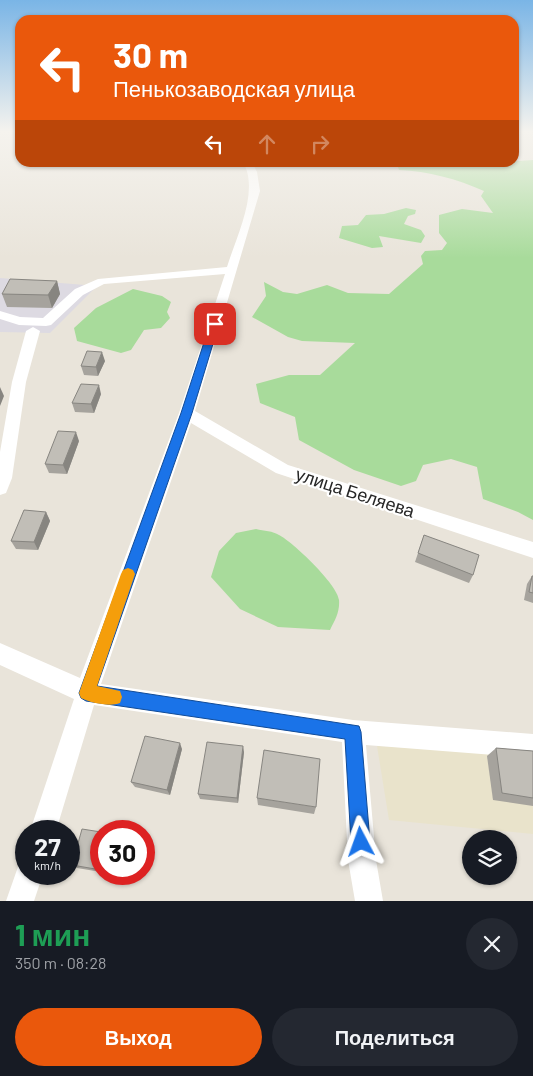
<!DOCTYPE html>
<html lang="ru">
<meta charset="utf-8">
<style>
:root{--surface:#171b24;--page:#242831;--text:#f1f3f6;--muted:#9ea1a6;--accent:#ea580c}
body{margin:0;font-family:Barlow,sans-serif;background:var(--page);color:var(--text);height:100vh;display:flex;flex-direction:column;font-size:19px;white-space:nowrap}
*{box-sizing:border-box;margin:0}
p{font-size:16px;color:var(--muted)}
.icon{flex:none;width:28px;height:28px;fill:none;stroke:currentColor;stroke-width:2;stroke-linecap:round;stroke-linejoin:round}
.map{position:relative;height:901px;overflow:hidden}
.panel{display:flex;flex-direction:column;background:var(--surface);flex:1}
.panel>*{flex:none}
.hud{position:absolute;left:15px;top:15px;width:504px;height:152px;border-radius:15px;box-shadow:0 1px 4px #0004;background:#ea580c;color:#fff;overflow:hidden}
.tools{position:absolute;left:462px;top:830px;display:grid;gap:10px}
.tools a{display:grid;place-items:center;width:55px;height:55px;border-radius:50%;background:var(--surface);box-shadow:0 1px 4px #0004;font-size:25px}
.speed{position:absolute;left:15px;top:820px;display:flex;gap:10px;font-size:25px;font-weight:700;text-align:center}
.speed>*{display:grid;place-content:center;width:65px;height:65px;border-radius:50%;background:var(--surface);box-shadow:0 1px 4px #0004;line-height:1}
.speed small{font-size:12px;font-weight:400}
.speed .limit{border:8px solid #d22;background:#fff;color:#111}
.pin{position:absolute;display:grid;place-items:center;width:42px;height:42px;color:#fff;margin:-21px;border-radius:10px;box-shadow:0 2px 8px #0006}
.me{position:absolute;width:55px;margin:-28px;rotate:356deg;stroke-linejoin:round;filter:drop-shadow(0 0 4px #0008)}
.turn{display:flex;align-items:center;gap:18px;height:105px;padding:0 15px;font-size:22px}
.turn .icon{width:65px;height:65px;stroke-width:2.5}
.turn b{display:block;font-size:35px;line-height:42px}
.lanes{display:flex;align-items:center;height:48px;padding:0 15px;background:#0003;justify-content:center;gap:25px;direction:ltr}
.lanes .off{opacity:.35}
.round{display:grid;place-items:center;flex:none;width:52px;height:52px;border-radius:26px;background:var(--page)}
.head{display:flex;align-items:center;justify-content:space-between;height:85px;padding:0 15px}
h1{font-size:30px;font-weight:700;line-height:38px;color:#1e9e55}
.primary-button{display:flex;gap:10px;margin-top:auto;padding:10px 15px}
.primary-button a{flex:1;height:58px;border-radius:30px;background:var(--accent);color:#fff;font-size:20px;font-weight:700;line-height:58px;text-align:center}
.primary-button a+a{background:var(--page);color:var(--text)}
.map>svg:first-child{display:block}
.industrial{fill:#dddae2}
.education{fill:#e9e3cb}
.green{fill:#a8db9b}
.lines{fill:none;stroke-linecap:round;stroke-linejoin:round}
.minor{fill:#fff;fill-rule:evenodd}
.wall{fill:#a6a39d}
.shaded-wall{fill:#878580}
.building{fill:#c1beb7;stroke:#878580}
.route{fill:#1a73e8;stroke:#114b97}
.slow{fill:#f59e0b}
.labels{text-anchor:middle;stroke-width:4.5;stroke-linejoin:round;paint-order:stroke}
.street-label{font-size:18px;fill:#272727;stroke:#fff}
</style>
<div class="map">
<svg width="533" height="901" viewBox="0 0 533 901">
<rect width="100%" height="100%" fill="#e9e4da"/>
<path class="industrial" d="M0,278l97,8 -47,47 -50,-1z"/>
<path class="education" d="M377,746l156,9v79l-144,-14z"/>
<g class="green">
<path d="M533,160v360l-15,-8 -35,-13 -6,-32 -26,-8 -28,6 -7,16 -15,5 -47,-16 -55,-30 -4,-23 -35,-14 -4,-19 33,-9h31l35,-32 -53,-2 -14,-4 -36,-20 14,-21 -2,-14 19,10 14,2 30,-9 21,8 41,1 34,-30 -2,-8 4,-5 17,-1 5,-7 -8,-10v-18l23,-6 31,4 -12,-17 3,-5c-27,-12 -56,-20 -85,-21l-1,-3 15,-4 66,1z"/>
<path d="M406,208l10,2 -1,4 -7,2 -4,8 17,6 4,6 -4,7 -42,-7 4,11 -11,1 -33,-10 3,-12 16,-1 8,-10 18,-1z"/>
<path d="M133,289l29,7 9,6 -4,10 3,6 -9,10 -17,2 -13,20 -10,3 -44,-12 -3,-13 22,-20z"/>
<path d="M256,529c8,2 17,2 23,6 14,7 59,50 60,65 1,12 -4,20 -9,30l-52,-3 -38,-18 -29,-32 8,-26 17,-18z"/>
</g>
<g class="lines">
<g class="minor">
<path d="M243,162h9l5,10 3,19 -65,220 93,54 245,77v16l-257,-85 -85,-50 -90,261 252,36 180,14v24l-167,-13 10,115 7,41h-28l-7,-41 -6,-118 -248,-37 -38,126h-26l44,-132 -74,-34v-22l80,35 99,-265 46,-139 -121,10 -21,11 -32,30 -5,1 -27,-1 -19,-6v-8l20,6 23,1 32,-29 23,-10 129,-12c9,-30 33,-76 16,-105z"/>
<path d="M33,327l7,4 -14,51 -14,96 -6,15 -6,2v-43l12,-70 14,-51z"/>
<path d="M26,861v13h17l-9,27h-28l13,-37z"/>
</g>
</g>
<g class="wall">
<path d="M57,281l3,13 -8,14 -45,-1 -5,-13z"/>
<path d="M105,361l-7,15 -14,-1 -3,-9z"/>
<path d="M101,394l-7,19 -19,-1 -3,-9z"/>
<path d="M79,441l-12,33 -18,-1 -4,-9z"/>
<path d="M46,512l4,9 -12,29 -22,-1 -5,-8z"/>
<path d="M424,535l49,40 -4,8 -54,-21z"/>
<path d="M532,576h1v27l-9,-3 3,-16z"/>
<path d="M496,748l37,3v55l-40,-6 -6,-44z"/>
<path d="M182,749l-12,46 -35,-8 -4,-5z"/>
<path d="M244,752l-6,51 -38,-4 -2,-5z"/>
<path d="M257,798l59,9 -2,7 -56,-9z"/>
<path d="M101,832v40l-24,-4 -5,-3z"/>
</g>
<g class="shaded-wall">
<path d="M57,281l3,13 -8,14 -4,-13z"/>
<path d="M102,352l3,9 -7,15 -2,-9z"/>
<path d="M99,385l2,9 -7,19 -3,-9z"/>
<path d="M0,387l4,9 -4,10z"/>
<path d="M76,432l3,9 -12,33 -4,-9z"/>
<path d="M46,512l4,9 -12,29 -4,-8z"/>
<path d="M180,743l2,6 -12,46 -3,-5z"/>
<path d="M243,746l1,6 -6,51 -1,-5z"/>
</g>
<g class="building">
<path d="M10,279l47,2 -9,14 -46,-1z"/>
<path d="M87,351l15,1 -6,15 -15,-1z"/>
<path d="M81,384l18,1 -8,19 -19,-1z"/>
<path d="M58,431l18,1 -13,33 -18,-1z"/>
<path d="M24,510l22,2 -12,30 -23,-1z"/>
<path d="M424,535l55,20 -6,20 -55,-22z"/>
<path d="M532,576h1v17l-4,-1z"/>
<path d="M145,736l35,7 -13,47 -36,-8z"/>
<path d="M207,742l36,4 -6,52 -39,-4z"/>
<path d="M496,748l37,3v47l-31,-5z"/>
<path d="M264,750l56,9 -4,48 -59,-9z"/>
<path d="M82,829l19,3v38l-29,-5z"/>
</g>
<linearGradient id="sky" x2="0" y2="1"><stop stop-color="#7ab5e6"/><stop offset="0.51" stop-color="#f5f3ee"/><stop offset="1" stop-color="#f5f3ee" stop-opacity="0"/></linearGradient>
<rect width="533" height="258" fill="url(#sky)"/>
<path class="route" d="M215,321l4,3 -27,89 -95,273 262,40 2,6 9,110 -3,6 -6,3 -7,-3 -3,-6 -6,-103 -259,-38 -5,-3 -2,-5 102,-280 29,-89z"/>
<path class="slow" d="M128,568l5,2 2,4 -38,112 23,5 2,6 -2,6c-10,4 -29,0 -39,-5l-2,-5 42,-119 2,-4z"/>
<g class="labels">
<g class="street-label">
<text transform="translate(355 493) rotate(18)" y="6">улица Беляева</text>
</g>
</g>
</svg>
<div class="tools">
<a><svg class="icon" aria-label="layers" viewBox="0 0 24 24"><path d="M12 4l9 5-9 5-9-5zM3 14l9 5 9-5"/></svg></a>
</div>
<div class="speed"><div>27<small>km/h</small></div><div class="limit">30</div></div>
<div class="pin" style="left:215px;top:324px;background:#d93025"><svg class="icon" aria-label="arrive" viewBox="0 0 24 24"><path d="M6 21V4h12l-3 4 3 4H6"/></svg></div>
<svg class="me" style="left:361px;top:842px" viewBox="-20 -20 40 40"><path d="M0-17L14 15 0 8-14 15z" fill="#1a73e8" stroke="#fff" stroke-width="4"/></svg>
<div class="hud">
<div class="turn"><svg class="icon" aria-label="left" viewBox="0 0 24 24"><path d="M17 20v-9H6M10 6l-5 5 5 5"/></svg><div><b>30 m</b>Пенькозаводская улица</div></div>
<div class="lanes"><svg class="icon" aria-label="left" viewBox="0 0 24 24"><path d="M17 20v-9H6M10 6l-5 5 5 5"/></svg><svg class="icon off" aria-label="ahead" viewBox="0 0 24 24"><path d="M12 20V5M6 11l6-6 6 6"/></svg><svg class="icon off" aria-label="right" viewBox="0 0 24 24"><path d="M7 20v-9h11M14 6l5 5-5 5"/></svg></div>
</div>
</div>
<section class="panel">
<div class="head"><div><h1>1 мин</h1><p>350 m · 08:28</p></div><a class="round"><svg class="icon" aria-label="close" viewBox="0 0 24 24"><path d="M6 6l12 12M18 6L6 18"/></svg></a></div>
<div class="primary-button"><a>Выход</a><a>Поделиться</a></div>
</section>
